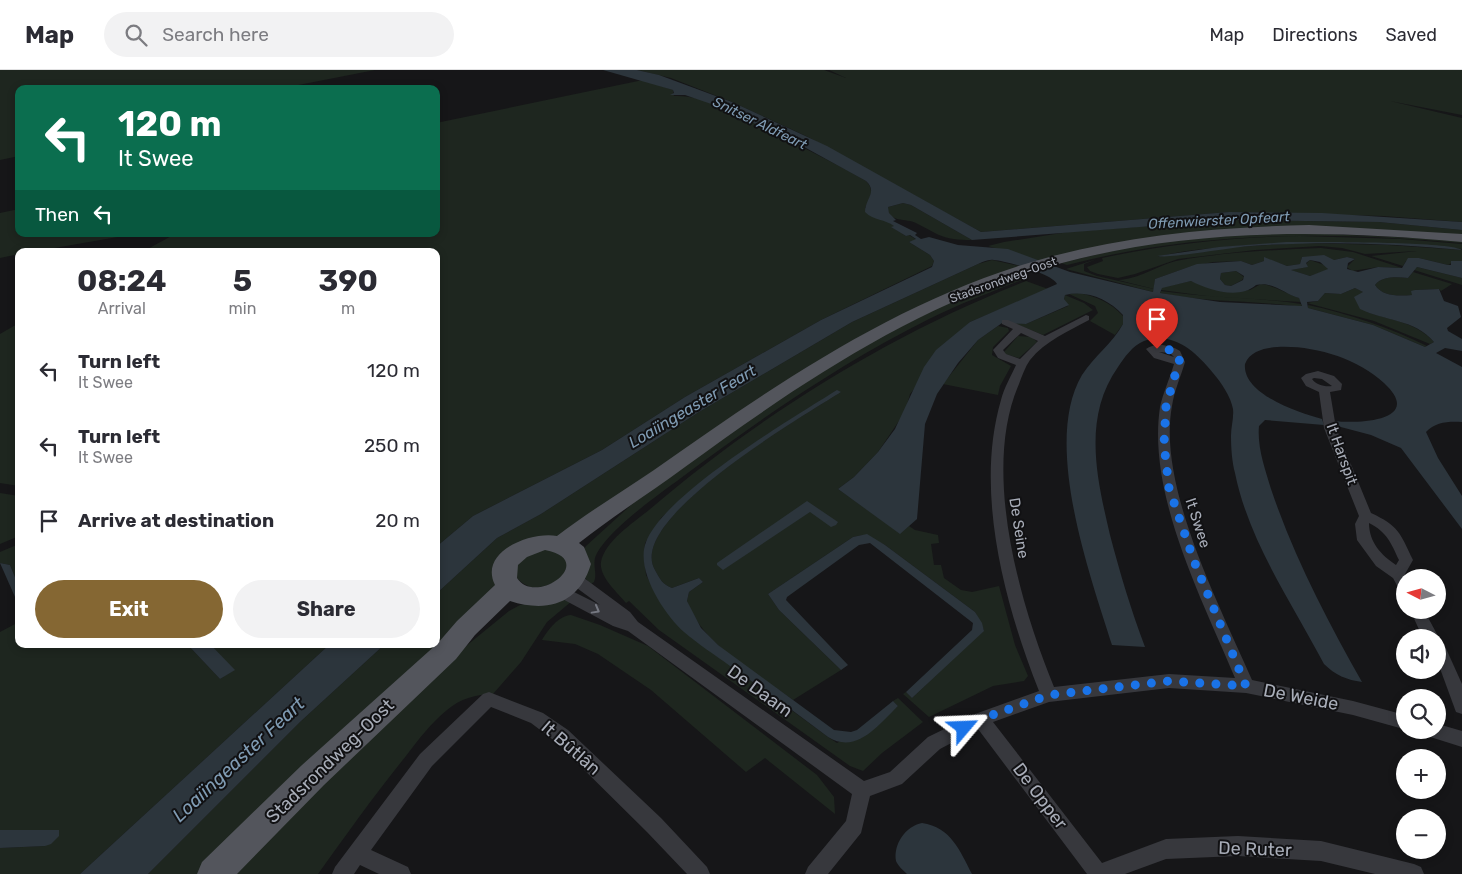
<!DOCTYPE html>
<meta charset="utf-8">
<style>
:root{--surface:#fff;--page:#f2f2f3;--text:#2b2b33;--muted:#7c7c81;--line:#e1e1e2;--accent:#856733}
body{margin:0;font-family:Rubik,sans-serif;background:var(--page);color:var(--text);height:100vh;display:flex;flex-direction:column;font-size:19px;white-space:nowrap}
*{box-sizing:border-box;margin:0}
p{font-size:16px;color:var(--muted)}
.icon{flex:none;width:28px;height:28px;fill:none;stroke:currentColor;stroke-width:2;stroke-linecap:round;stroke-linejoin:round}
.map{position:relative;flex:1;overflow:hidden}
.side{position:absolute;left:15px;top:178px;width:425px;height:400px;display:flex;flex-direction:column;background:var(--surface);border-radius:10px;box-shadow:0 2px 8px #0003}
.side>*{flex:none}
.banner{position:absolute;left:15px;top:15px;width:425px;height:152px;border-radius:10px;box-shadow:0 2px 8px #0003;background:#0b6e4f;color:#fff;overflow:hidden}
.needle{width:32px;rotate:276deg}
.tools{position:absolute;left:1396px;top:499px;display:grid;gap:10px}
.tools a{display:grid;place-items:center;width:50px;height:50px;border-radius:50%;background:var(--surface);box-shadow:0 2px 8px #0003;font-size:25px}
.pin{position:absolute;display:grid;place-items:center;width:42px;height:42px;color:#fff;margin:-51px -21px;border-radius:50% 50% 50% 0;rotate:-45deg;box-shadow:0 0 5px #0007}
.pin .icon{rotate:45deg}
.me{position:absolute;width:55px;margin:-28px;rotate:64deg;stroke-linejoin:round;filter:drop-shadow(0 0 4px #0008)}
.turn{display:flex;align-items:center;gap:18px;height:105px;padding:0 20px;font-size:22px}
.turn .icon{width:65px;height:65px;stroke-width:2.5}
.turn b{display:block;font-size:35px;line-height:42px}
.then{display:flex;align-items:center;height:48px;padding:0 20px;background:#0003;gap:10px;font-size:19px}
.eta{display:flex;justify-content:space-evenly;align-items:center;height:85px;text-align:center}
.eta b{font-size:30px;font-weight:700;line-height:35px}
.action{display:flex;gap:10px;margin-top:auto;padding:10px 20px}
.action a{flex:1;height:58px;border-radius:30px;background:var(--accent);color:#fff;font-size:20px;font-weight:700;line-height:58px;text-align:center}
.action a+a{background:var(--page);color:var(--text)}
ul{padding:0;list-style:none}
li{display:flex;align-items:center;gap:15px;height:75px;padding:0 20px}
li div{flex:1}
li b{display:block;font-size:19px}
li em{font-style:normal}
header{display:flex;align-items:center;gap:30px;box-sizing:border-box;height:70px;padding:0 25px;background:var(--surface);border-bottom:1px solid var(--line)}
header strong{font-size:24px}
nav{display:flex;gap:28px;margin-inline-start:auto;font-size:18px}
.search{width:350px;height:45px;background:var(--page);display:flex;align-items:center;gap:12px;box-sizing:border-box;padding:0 18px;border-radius:28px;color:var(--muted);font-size:19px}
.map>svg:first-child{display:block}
.green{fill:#1e261f}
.water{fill:#2c353c;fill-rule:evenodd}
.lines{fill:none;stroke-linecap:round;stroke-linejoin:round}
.street{fill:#37383d;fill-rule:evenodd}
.primary{fill:#53555c;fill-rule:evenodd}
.oneway{stroke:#757881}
.route{stroke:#1a73e8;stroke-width:9;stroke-dasharray:0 16.2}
.labels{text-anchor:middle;stroke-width:4;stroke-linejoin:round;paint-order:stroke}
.far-street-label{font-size:12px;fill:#a8adb8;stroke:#111113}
.far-water-label{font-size:14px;font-style:italic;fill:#7f9bb3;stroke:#111113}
.street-label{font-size:15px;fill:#a8adb8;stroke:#111113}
.water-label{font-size:16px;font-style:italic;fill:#7f9bb3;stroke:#111113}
.near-street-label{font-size:18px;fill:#a8adb8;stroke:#111113}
.near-water-label{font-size:19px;font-style:italic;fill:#7f9bb3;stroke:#111113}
</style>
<header>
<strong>Map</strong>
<div class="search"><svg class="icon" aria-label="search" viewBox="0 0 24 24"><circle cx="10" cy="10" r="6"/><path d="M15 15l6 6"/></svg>Search here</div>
<nav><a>Map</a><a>Directions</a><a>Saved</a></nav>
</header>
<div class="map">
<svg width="1462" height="804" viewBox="0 0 1462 804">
<rect width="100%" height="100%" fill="#161618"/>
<g class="green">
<path d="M0,0h375l-97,19h-259v67l-19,4z"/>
<path d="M637,0h187l22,8 -17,-8h633v45l-72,-14 72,17v104l-79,-6 -154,-4 -248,20 -173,-95 -76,-35 -61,-24z"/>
<path d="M643,10l30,10 1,6c36,-2 82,28 114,44 26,13 52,26 78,41 9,9 4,17 -1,27l30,18 -3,1 14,9 3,-1 8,5 -8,2 21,13 4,6 -2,5 -111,54 -136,77 -83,53 -129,66 -37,31v-223l2,-1 -2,-3v-69h-292l31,-17h261v-111z"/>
<path d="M903,133l8,2 61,35c-30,0 -32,-5 -56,-17 -9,-5 -29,0 -28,-16z"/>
<path d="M19,139v25h116l-98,17h-18v3l-19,4v-45z"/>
<path d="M1231,150l148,2 83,8v7l-211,-8 -211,32 -52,-15 16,-4 64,-10z"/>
<path d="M1280,162l182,8v3c-134,-12 -265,-12 -395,22l-6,-2 88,-21z"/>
<path d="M1300,166l101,3 61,5v5c-79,-7 -158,-10 -237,-2 -23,2 -46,4 -68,10l63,-9 81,-5 87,2 74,5v11h-7l-7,4 -29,-7 -13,3 -3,5 -32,-10 46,-5 -52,3 -23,-6 -22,-2 -65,4 -77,9 -43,15 -17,4 -20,-4 -8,-3 -3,-4 16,-6 -1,-3c65,-14 131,-21 198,-22z"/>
<path d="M1321,178l32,4 49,16 -24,-1 -26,4 -5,-4 8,-8 -8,-2 -13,3 -32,-3 -2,7 -13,2 -23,-8v3l-12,4 -11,-4 -28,1 -24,5 -34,12 -1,10 -36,-9c22,-1 38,-14 58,-19 47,-9 98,-11 145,-13z"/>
<path d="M1097,189l-13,5v7l13,5 57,13 -1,3 -87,-23z"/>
<path d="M992,190l27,6 -71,29 -70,35 -315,206 -23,3 -40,45 -298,290h-54l152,-152 85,-78h51v-50l61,-56 44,-24 158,-102 153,-90 126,-58z"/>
<path d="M1310,190l17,6 1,4 -18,6 -20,-6 17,-3 -1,-3z"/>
<path d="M1417,197l45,11v7l-48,-15z"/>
<path d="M1236,201l8,6 -2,3 -11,6 -6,-1 -5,-6 1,-6z"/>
<path d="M1413,202l39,12 -11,7 -2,-2 -24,1 -3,5c-13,1 -29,2 -37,-10 7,-9 22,-8 33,-7z"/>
<path d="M1021,205l6,3c-33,13 -66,25 -98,41 -88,44 -169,100 -248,159 -23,17 -70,50 -84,75 -6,11 1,19 -3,29l-3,2 -8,-8 -1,-24 4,-6 55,-50 99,-73 130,-81 79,-40z"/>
<path d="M1026,211l22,8 -78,33 -60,72 -5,18 -27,40 -24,25 -16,12 62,44 9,-7 6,4 23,5 1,8 -8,1 3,21h7l3,13 17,12 11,2 27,-6 16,59 13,31 -4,5 -31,5 -64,31 -26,-23 3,-2 6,6 72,-68 -9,-18 -90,-67 -22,-10 -10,2 -85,57 11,16 62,60 -48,30c-37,-27 -90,-54 -106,-99l2,-9 14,-10 -4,-4 -27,10c-10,-4 -12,-9 -17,-18 -30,-51 149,-155 186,-178l-71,41 -74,53 -35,32 -16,25 -1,11 2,21 7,13 32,44 143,105 9,6 61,-37 -5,-5 5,-3 25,24 -41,31 -19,18 -13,-5 -191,-136 -30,-29 -3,2c-9,-11 -27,-26 -25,-41 4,-21 32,-39 48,-52 111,-95 241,-176 377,-229z"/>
<path d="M1191,211l33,11 26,-2 11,-6c15,2 25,10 38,14l2,4 -87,-5 -53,-7 1,-3z"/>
<path d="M1355,218l8,4 4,20c23,8 49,10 67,30l-4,2 -56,-23 -67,-18 11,-2 7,-8 16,1z"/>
<path d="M1161,221c47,7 93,6 140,13l1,3c-47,-7 -95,-4 -142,-14z"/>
<path d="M1079,223c18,4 31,9 44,23v8l-8,11 -25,-14 8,-8 -3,-7 -26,-12z"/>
<path d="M1065,225l19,8 9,7 -50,25 -34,-14 17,3 42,-18 -4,-7z"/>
<path d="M1308,235c42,9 83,23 119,41l-2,1 -52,-22 -65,-17z"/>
<path d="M19,253v163l-19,-3v-149z"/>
<path d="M998,256l10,2 1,3 -16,16 -1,8 19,11 -11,20 -2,9 -55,-11 35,-44z"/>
<path d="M1018,266l14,1 5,5 -18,16 -14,-4 -1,-2z"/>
<path d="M0,423l19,3v40l-19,8z"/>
<path d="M19,474v43l-9,-22 -10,-2v-11z"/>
<path d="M543,479l13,1 13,11 -7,18c-19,8 -30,15 -46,-2 0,-20 11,-20 27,-28z"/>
<path d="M557,528l15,3 -25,21 -26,40 -28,32c-17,0 -33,5 -46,16 -16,13 -29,30 -41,46 -31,38 -59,78 -88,118h-89l155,-155 87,-77 38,-31 11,-6z"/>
<path d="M571,545l29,10 48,21 169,129 17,22 1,17 -70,-56 -19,14 -95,-82 -53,-36 -23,-10 -33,-4c6,-10 16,-24 29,-25z"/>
<path d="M19,552v22h168l33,35 14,-9 -24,-26h120l-250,230h-80v-26l45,-2 13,-16h-58v-198z"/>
</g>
<g class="water">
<path d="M603,0h34l22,5 73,27 95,44 154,86 248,-20 93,1 140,9v8l-83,-8 -148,-2 -259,20 -61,-35 -8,-2 -15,4 1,6 7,7 -3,1 24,12 -2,2 6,4 8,-2 29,8 50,4 62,23 83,20 2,-13 42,-15 44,-3 11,4 12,-4v-4l23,9 13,-2 2,-7 22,-2 10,5 13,-3 8,2 -7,4 -1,6 11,3 20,-5 24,1 6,-10h11l29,7h3v-4h11v17l-45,-11 -9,11c-11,-1 -26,-2 -33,7 8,12 24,11 37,10l-1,-4 4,-1 24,-1 5,12 14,5 3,11 -14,11 1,3 14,8v12l-17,-3 -9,5 26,14v55c-13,-1 -27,0 -36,10l12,26 24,38v33l-61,-81 -30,-13 -34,-9 -3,-5c24,3 91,0 50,-38 -27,-25 -71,-38 -107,-36 -12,1 -27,4 -32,17 -3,30 54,49 77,55l2,6 -59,-5 -6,6c-2,21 6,43 12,63 23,68 56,131 91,193 -15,-2 -27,-7 -38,-18 -32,-61 -75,-122 -89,-191 -3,-11 -4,-25 -4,-37 0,-9 3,-18 2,-27 -2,-12 -12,-27 -20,-36 -18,-22 -40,-42 -69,-32 -11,4 -20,17 -26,26 -36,51 -21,112 -8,168 10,38 21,75 35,112l-33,-2c-22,-70 -70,-202 -30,-270 12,-19 31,-32 41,-51v-9c-15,-16 -36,-25 -58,-20l-1,4 5,6 -43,19 -24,-1 -24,17 -20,23 -21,31 -12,30 -8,95 -17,15 -62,-45 16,-12 24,-25 17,-23 29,-62 12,-17 34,-28 87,-38c-4,-10 -51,-23 -63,-24 -6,-1 -11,2 -16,4l-126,58 -153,90 -158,102 -44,24 -61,56v-47l37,-31 129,-66 83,-53 136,-77 111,-53 2,-6 -4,-6 -21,-13 7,-3 -6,-4 -4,1 -15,-9 3,-1c-9,-7 -20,-5 -29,-14 0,-13 13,-20 1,-31l-60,-33 -86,-41 -35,-12h-15l4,-2 -1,-3zM1310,190l10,2 8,7 -18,7 -19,-6 17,-3 -2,-4zM1236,201l8,5 -1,4 -12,6 -6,-1 -5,-6 1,-6zM1191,211c18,9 48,19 65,4 17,-4 28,9 43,13l3,8 -82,-4 -60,-9 2,-5zM1355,218l8,4 -9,5 6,12c24,12 55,10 74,33l-9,5 -52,-22 -65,-17 -1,-6 11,-1 7,-8 16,1z"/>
<path d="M1286,172c25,0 164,-1 176,8 -70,-7 -141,-9 -211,-4 -17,1 -85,13 -94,10l62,-9z"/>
<path d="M837,320l4,2c-36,23 -216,127 -186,178 5,9 7,14 17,18l27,-10 4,4 -14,10 -2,9 14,27 17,17 116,85 17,2 6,-2 36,-29 5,5c-19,18 -41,49 -70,31 -32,-24 -65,-48 -98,-71 -15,-11 -32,-22 -46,-34 -20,-18 -49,-62 -38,-90 18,-48 145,-123 191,-152z"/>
<path d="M807,431l31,21 -2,3 -5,2 -21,-15 -87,58 -6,-5v-2z"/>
<path d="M867,464l18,11 90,67 7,11 2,8 -72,67 -6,-6 66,-62 1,-7 -103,-80 -11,2 -72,52 -1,3 62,65 -7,5 -62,-60 -11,-16 85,-57z"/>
<path d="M0,493l10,2 9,22v19z"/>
<path d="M187,574h23l25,26 -15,9z"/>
<path d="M330,574h55l-85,78 -152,152h-68z"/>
<path d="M922,753c29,4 38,28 50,51h-65c-4,-4 -9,-8 -11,-13 -3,-17 10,-35 26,-38z"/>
<path d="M0,760h59v6l-8,8 -6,2 -45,2z"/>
</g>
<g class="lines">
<g class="street">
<path d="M1086,245l3,1v4c-20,11 -44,21 -59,40 -5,7 -8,16 -11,24 -38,87 1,220 35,303l115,-13 66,4c-33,-79 -88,-184 -75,-271 3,-14 10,-29 14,-43l-20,-6 -8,-9c9,-7 25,-4 34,2l5,11c-4,14 -11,29 -13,44 -15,80 48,200 80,274l101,21 52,14 2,15 -54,-15 -107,-22 -77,-5 -120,14 -56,20 109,141 64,-24 72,-3 83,5 93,23 7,3 3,7h-49l-54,-13 -83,-5 -72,3 -41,15h-38l-109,-145 -38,20 -38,35 -32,12 -9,37 -33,41h-23l3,-7 38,-46 6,-27 -224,-163 -15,-5 -58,-31 -2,-4 2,-4 5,-2 40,20 -30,-22 -2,-4 2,-4 5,-1 5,1 50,37 8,10 226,159 26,-9 38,-35 47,-23 64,-23c-34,-86 -65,-199 -38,-291 3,-12 10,-24 15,-35l-18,-7 -5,-8 20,-21 -11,-5v-4h6l37,16zM1021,263l17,8 -18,18 -14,-5 -3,-4zM1159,282l11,1 4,4z"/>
<path d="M1318,301l16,5 8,8 -1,6 -11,2 6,36 35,85c28,13 29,20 42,47l-8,14 2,4h-2v15l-5,-2 -7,-13 -17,-12 -19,-26 -2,-16 4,-8 -35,-88 -5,-36 -13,-6 -5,-8 5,-4zM1314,308l8,1 10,7c-7,1 -16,-1 -20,-7zM1369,453c18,9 22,20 30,37l-3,5c-15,-10 -27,-23 -27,-42z"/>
<path d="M1410,540h14l15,28 -1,2v-2h-15z"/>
<path d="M1438,573l6,1 18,40v30l-6,-2 -18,-49z"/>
<path d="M489,622l54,21 25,17 93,88 46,49 3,7h-23l-40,-42 -91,-90 -25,-19 -40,-16 -59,59 -61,84 37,17 3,7h-32l-19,-9 -6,9h-22l3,-7 85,-113 63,-60z"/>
<path d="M1438,654l24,7v16l-38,-12 -3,-5h17z"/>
</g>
<path class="primary" d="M1309,155l153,9v8c-134,-12 -269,-14 -400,21 -139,37 -262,120 -377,204 -35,26 -72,49 -106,76l5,4 7,17c-12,40 -44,49 -81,37l-35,34 -19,24 -132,126 -87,89h-40l5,-12 100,-97 136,-122 19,-22 38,-36c-17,-34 37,-54 62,-49 31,-24 65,-44 97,-66 123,-87 251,-175 399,-214 84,-22 169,-29 256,-31zM545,480c54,10 -9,57 -28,28l1,-13 9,-8z"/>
</g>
<defs><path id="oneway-chevron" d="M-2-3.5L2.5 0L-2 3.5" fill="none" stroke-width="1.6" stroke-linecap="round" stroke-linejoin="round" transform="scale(1.25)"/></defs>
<use class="oneway" href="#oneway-chevron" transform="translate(596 540) rotate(29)"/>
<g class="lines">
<path class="route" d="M964,658l17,-9 68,-24 120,-14 77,5 -52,-125 -25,-73 -5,-44 2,-38 14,-48c-5,-8 -14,-10 -23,-9"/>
</g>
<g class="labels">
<g class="far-street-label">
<text transform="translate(1003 210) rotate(-20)" y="4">Stadsrondweg-Oost</text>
</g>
<g class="far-water-label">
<text transform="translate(760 53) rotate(26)" y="5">Snitser Aldfeart</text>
<text transform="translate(1219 150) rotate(-3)" y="5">Offenwierster Opfeart</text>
</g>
<g class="street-label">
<text transform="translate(1342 384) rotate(70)" y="5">It Harspit</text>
<text transform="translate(1198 453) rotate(72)" y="5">It Swee</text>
<text transform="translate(1019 458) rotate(81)" y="5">De Seine</text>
</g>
<g class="water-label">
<text transform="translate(692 336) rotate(-31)" y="6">Loaiïngeaster Feart</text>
</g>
<g class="near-street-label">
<text transform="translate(760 621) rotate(36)" y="6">De Daam</text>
<text transform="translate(1301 627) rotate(11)" y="6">De Weide</text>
<text transform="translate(571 678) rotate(41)" y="6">It Bûtlân</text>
<text transform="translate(330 691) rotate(-44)" y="6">Stadsrondweg-Oost</text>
<text transform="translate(1040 726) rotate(53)" y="6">De Opper</text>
<text transform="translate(1255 779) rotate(2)" y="6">De Ruter</text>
</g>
<g class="near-water-label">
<text transform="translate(238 689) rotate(-43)" y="7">Loaiïngeaster Feart</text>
</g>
</g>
</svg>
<div class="tools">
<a><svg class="needle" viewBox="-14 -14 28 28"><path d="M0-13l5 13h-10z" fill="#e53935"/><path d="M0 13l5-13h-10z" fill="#7c7c81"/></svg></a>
<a><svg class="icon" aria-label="sound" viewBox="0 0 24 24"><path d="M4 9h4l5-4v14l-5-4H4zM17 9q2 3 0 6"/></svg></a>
<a><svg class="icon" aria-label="search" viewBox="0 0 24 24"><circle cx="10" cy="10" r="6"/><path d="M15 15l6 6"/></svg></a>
<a>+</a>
<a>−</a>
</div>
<div class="pin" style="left:1157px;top:279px;background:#d93025"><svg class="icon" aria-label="arrive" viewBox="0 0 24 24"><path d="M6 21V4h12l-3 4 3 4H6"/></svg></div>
<svg class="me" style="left:964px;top:658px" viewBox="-20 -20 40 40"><path d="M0-17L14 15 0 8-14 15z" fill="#1a73e8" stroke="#fff" stroke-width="4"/></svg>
<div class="banner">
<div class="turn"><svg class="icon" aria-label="left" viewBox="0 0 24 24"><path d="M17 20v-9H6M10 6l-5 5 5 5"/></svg><div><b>120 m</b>It Swee</div></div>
<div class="then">Then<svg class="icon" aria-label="left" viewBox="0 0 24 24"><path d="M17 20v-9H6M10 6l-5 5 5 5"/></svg></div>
</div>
<section class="side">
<div class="eta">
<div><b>08:24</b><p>Arrival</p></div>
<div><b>5</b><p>min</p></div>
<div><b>390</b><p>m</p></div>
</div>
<ul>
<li><svg class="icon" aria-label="left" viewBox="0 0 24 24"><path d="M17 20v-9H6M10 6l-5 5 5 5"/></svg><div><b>Turn left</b><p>It Swee</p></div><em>120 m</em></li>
<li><svg class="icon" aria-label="left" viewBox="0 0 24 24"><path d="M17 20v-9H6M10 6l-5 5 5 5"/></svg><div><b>Turn left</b><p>It Swee</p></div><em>250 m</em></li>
<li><svg class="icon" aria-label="arrive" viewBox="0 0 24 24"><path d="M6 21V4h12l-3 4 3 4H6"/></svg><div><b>Arrive at destination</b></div><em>20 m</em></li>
</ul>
<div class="action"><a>Exit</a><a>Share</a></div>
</section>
</div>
